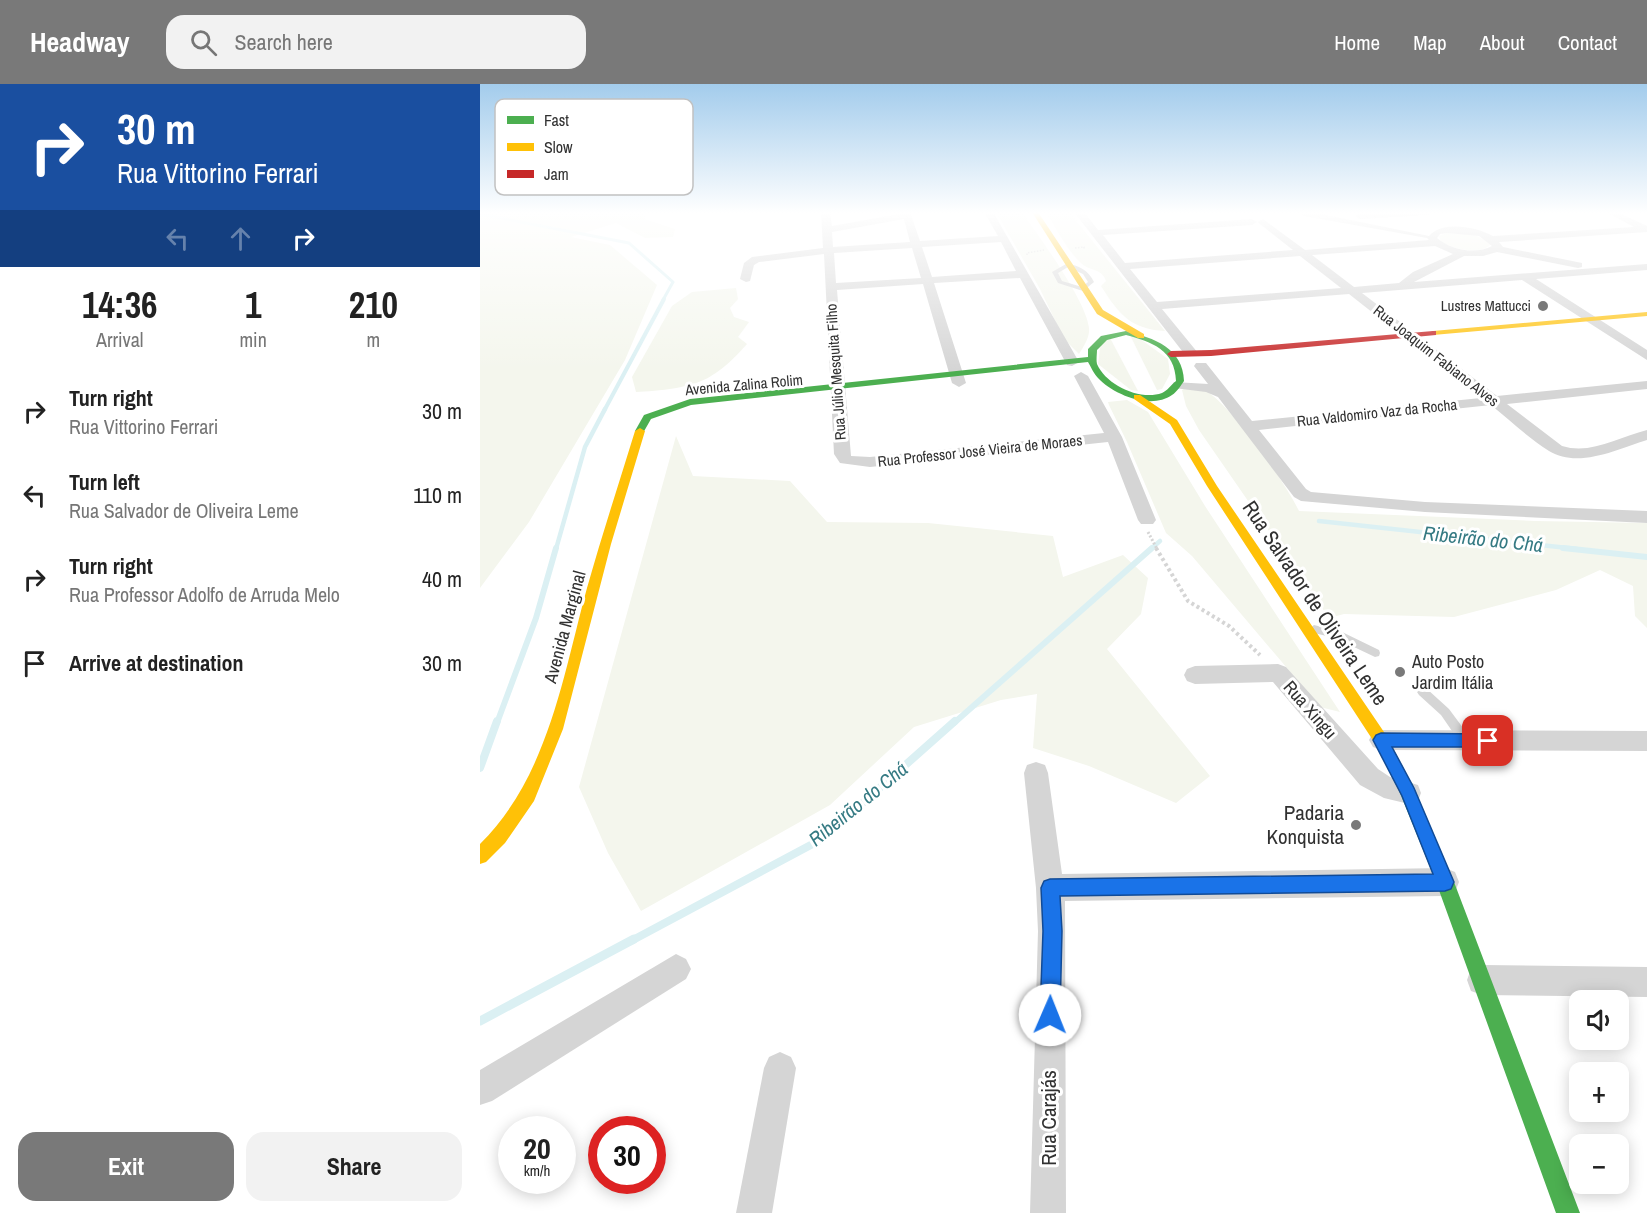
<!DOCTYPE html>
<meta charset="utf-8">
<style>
:root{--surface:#fff;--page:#f2f2f2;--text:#222;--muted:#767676;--accent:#797979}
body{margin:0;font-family:"Archivo Narrow",sans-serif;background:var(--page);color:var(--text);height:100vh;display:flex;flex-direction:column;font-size:22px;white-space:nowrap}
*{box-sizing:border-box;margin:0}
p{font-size:20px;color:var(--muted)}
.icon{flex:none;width:33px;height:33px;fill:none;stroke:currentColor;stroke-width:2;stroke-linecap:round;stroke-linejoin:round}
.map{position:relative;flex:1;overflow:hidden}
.drawer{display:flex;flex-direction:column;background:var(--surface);width:480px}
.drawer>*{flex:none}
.hud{background:#1a4fa0;color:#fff;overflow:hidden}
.controls{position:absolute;left:1089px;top:906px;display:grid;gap:12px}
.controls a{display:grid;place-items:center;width:60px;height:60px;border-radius:12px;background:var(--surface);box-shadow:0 3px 15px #0003;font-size:30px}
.speed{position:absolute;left:18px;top:1032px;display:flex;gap:12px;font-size:30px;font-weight:700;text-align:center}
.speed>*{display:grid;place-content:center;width:78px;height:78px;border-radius:50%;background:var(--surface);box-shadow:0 3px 15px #0003;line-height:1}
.speed small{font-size:15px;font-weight:400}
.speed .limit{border:9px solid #d22;background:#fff;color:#111}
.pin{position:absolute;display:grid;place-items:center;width:51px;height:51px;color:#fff;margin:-26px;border-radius:12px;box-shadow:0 3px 9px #0006}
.me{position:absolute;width:66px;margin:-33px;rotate:1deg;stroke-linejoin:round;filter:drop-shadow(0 0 4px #0008)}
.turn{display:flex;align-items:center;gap:21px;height:126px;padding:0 18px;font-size:27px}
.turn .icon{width:78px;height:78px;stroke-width:2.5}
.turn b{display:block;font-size:42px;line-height:51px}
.lanes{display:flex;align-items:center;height:57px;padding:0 18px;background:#0003;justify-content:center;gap:30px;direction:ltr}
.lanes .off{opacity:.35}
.eta{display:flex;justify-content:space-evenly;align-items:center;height:102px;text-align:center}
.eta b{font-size:36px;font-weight:700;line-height:42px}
.cta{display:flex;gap:12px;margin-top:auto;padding:12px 18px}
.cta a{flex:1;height:69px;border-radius:18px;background:var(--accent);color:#fff;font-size:24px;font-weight:700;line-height:69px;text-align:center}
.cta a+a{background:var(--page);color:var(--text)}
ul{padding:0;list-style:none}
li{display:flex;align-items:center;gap:18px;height:84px;padding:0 18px}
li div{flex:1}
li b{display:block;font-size:22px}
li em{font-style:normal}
header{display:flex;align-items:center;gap:36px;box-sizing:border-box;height:84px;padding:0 30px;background:var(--accent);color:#fff}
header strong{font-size:28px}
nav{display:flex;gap:33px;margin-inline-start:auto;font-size:21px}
.search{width:420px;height:54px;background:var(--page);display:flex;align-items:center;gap:15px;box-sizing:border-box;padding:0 21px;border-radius:18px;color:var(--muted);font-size:22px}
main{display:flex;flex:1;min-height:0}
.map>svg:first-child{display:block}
.green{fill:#f4f6ed}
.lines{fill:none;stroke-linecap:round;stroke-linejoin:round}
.stream-far5{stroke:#dbf0f3;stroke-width:3}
.stream-far4{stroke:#dbf0f3;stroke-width:4}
.stream-far3{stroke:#dbf0f3;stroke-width:4.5}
.stream-far2{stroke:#dbf0f3;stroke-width:6}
.stream-far1{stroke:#dbf0f3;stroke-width:8}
.stream{stroke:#dbf0f3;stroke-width:9}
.path-far2{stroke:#d5d5d5;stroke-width:1.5;stroke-dasharray:1.5 1.5;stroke-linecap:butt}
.path-far1{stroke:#d5d5d5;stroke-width:3;stroke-dasharray:2 2;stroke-linecap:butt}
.path{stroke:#d5d5d5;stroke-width:4;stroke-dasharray:3 3;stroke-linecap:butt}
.lane{fill:#d5d5d5;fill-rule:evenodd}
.street{fill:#d5d5d5;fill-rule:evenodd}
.fast{fill:#4caf50;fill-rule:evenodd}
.slow{fill:#ffc107;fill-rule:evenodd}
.jam{fill:#c62828;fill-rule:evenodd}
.route{fill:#1a73e8;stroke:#114b97;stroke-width:1.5}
.poi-dot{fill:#797979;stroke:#fff;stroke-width:2}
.labels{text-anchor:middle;stroke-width:6;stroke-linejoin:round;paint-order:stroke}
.far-poi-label{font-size:15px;fill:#313131;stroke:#fff;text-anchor:end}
.far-street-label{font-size:15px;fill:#313131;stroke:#fff}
.street-label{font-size:18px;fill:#313131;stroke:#fff}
.poi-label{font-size:18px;fill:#313131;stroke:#fff;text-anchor:start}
.water-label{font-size:20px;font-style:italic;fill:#357a83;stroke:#fff}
.near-street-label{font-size:21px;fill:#313131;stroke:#fff}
.near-poi-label{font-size:21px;fill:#313131;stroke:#fff;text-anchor:end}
.key{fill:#fff;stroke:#c1c1c1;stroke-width:1.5}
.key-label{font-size:16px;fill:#313131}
</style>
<header>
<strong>Headway</strong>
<div class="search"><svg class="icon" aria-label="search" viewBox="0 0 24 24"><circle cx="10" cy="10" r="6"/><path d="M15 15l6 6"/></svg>Search here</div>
<nav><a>Home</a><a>Map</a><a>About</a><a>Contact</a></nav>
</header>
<main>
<section class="drawer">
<div class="hud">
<div class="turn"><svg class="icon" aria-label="right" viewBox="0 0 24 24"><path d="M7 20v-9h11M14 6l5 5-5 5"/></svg><div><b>30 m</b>Rua Vittorino Ferrari</div></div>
<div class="lanes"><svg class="icon off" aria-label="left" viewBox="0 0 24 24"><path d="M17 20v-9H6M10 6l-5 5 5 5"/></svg><svg class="icon off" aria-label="ahead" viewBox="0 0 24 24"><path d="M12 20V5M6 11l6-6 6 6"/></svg><svg class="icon" aria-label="right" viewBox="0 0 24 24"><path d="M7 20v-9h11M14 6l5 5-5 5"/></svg></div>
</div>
<div class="eta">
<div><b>14:36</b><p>Arrival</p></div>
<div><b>1</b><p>min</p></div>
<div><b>210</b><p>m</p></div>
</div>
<ul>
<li><svg class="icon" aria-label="right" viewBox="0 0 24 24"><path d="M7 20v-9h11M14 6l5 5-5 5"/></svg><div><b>Turn right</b><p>Rua Vittorino Ferrari</p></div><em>30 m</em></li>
<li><svg class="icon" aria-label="left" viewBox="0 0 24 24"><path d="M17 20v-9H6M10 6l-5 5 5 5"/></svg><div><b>Turn left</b><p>Rua Salvador de Oliveira Leme</p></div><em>110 m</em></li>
<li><svg class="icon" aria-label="right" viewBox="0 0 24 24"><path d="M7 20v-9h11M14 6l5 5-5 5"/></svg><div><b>Turn right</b><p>Rua Professor Adolfo de Arruda Melo</p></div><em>40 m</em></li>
<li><svg class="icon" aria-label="arrive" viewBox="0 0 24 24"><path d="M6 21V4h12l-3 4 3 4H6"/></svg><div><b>Arrive at destination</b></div><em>30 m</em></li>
</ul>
<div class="cta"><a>Exit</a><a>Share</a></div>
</section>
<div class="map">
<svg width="1167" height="1129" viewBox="0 0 1167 1129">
<rect width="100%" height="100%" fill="#fff"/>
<g class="green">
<path d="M0,128h163l2,7 30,10 -2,8 -28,1 -29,-15 -45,14 39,8 47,40 -32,75 -96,162 -49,66z"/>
<path d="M516,128h26c17,25 64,88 67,116 1,9 -5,18 -10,26l-15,-15 -24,-50z"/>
<path d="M566,128h23l96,119c-35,-2 -46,-17 -64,-45l5,-5c-5,-14 -16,-9 -25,-18 -14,-13 -25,-35 -35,-51z"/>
<path d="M966,149c18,0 30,0 45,11 -11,12 -37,5 -50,-2l-2,-6z"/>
<path d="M256,204l2,11 -8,9 4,9 15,5 -11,15 9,7c-11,12 -22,24 -36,32 -18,12 -53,15 -75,16l-4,-15 40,-71 20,-14z"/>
<path d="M650,251l6,1 32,23 2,15 -8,15 -5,1z"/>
<path d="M629,252l29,55 -7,-1 -33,-26 3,-23z"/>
<path d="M706,304c7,1 17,1 22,4 26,18 77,90 91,119l236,10 112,2v105l-12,-12 -2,-30 -33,-16 -44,20 -102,27 -110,-3 -15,4 -130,-188 -13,-24 -4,-16z"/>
<path d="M647,316l21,12 57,94 135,206 -20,-5 -128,-151 -26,-23 -39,-91 -18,-37 -1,-3z"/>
<path d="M196,352l17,40 97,5 37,41 101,1 125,13 10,41 60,-22 25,23 -7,36 -34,35 103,127 -34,27 -87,-37 -56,-18 4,-54 -36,6 -87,27 -84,78 -189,106 -33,-58 -29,-66z"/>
</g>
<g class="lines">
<path class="stream-far5" d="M0,130l149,29 44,39 -10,18"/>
<path class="stream-far4" d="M124,327l60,-112"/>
<g class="stream-far3">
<path d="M839,437l258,28"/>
<path d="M76,465l29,-102 20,-38"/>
<path d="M671,465l9,-8"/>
</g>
<g class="stream-far2">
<path d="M1083,464l84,9"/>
<path d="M17,639l39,-105 20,-70"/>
<path d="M474,639l198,-175"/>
</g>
<g class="stream-far1">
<path d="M0,684l17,-47"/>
<path d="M151,857l191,-102 133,-118"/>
</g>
<path class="stream" d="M0,937l154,-82"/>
<g class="path-far2">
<path d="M595,164l9,-1v3"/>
<path d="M547,171v-2l17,-3"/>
</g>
<path class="path-far1" d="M668,448l9,17"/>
<path class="path" d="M676,464l32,53 41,25 31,29"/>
<g class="lane">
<path d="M586,180c13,1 22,6 28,18l-11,9 -25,-8 -6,-11zM588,183l15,7 5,8 -6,5 -20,-6 -4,-8z"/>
<path d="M834,541l28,7 37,18 1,3 -1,3 -4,1 -40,-19 -25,-6 -1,-3z"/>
<path d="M943,603l4,2 22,20 20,27 2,4 -2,4 -4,1 -4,-1 -20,-29 -22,-20 -2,-3 2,-3z"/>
</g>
<g class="street">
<path d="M341,128h9l2,14 78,-14 10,29 78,-5 -14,-24h9l86,150 -7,4 -5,-1 -47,-87 -86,5 32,100 -7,4 -7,-4 -29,-99 -86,6 14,166 19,1 234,-24 -30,-57 7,-4 7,4 34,61 34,83 -3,4h-12l-3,-4 -30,-78 -238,25 -30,-4 -6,-9 -10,-200 -65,8 -5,3 -4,16 -4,1 -6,-3 4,-16 8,-6 71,-9zM424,135l6,23 -77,5 -1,-15zM521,158l15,29 -84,6 -10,-30zM432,164l9,30 -85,5 -2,-30z"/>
<path d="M594,128h10l14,18 154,-11 5,3 -5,3 -149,10 22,28 168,-13 -33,-26 -2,-2 5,-3 42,31 124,-10 -2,-2 -123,-22 -3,-1 -1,-3h11l118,24c13,-16 48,-9 64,0l141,-9 -28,-15h11l30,14v6l-148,10 4,5 79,16v4l-4,1 -81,-16 -14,4h-19l-50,26 233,-18v6l-111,9 111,71v10l-125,-80 -160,13 135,103 150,-15v8l-140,15 55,42c29,9 57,-9 85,-16v10c-29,9 -69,29 -98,11 -21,-13 -39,-31 -58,-46l-232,25 47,59 5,3 114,10 222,9v12l-222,-11 -124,-11 -7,-4 -76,-100 -12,-5 -32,-4 -2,-3 2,-3 34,2 -14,-18 2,-3h10l46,58 229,-23 -132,-104 -187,15 36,44 -2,3h-10zM967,149l32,3 13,10c-16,9 -41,4 -55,-8l3,-4zM955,162l18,8 -40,18 -14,11 -45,4 -42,-32zM820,172l41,32 -184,14 -27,-33z"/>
<path d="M907,128h46l-5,3 -68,4 -5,-3 5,-3z"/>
<path d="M798,580l8,3 92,102 12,8 28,8 3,8 -3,8 -9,3 -25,-6 -24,-13 -87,-103 -78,2 -8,-3 -3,-6 3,-6 8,-3z"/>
<path d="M901,646l266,1v20l-266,-1 -8,-3 -4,-7 4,-7z"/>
<path d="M556,678l9,3 3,8 14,101 383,-6 10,4 4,10 -4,10 -10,4 -380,5 1,312h-36l8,-282 -2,-43 -12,-115 3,-8z"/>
<path d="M196,870l10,5 5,10 -5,10 -194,122 -12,4v-35z"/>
<path d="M1002,881l165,2v30l-165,-2 -11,-4 -4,-11 4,-11z"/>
<path d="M300,968l11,5 5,11 -24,145h-36l28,-145 5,-11z"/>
</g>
<g class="fast">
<path d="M646,247c28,7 57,17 58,50 -3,4 -7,11 -12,14 -21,15 -58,0 -74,-17 -4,-4 -7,-11 -10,-16l-397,43 -40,14 -8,14 -8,-2 9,-16 46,-16 398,-42v-8l13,-13zM646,251c26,7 49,15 50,46 -5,4 -9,10 -14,12 -22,8 -56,-8 -65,-29 -1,-4 0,-10 0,-14l10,-10z"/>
<path d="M926,697l6,2 42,99 126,331h-24l-120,-331 -38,-94 2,-5z"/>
</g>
<g class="slow">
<path d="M552,128h6l65,98 41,24v4h-6l-41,-24z"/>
<path d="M1167,228v4l-214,19 -4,-2 4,-2z"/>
<path d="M654,311h6l37,25 40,66 169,249 28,53 -2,5 -6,2 -6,-2 -24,-48 -169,-259 -37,-62 -36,-25z"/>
<path d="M160,344l5,3 -34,113 -48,185 -29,72 -29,42 -19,19 -6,2v-20c68,-67 83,-168 107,-256 15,-53 32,-105 48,-157z"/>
</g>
<path class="jam" d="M953,247h3v4l-225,21 -40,1 -4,-3 4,-3 40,-1z"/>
</g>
<linearGradient id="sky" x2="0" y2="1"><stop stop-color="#a3ccec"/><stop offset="0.45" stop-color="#fff"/><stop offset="1" stop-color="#fff" stop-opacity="0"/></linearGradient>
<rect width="1167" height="286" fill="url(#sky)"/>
<path class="route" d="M901,649l107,1 5,2 2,5 -2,4 -5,2h-96l22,41 40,94 -3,7 -6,2 -385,5 2,35 -2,84 -3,7 -7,3 -7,-3 -3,-7 3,-84 -2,-43 3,-7 6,-2 383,-5 -31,-78 -29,-56 3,-5z"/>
<g class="poi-dot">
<circle cx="1063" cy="222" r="6"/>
<circle cx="920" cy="588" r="6"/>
<circle cx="876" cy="741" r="6"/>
</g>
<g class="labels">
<g class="far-poi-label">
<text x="1051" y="227">Lustres Mattucci</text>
</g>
<g class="far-street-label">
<text transform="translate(956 272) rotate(38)" y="5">Rua Joaquim Fabiano Alves</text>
<text transform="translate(356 288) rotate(-94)" y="5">Rua Júlio Mesquita Filho</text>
<text transform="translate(264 301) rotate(-5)" y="5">Avenida Zalina Rolim</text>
<text transform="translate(897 329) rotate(-6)" y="5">Rua Valdomiro Vaz da Rocha</text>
<text transform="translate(500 367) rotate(-6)" y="5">Rua Professor José Vieira de Moraes</text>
</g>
<g class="street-label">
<text transform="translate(85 543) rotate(-75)" y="6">Avenida Marginal</text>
<text transform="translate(830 626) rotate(49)" y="6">Rua Xingu</text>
</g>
<g class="poi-label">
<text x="932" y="584">Auto Posto<tspan x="932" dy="21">Jardim Itália</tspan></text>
</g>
<g class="water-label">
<text transform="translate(1003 455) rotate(6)" y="7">Ribeirão do Chá</text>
<text transform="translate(378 720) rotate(-39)" y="7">Ribeirão do Chá</text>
</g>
<g class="near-street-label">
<text transform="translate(835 519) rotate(56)" y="7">Rua Salvador de Oliveira Leme</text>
<text transform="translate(569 1034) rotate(-90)" y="7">Rua Carajás</text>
</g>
<g class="near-poi-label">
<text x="864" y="736">Padaria<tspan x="864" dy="24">Konquista</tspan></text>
</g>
</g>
<rect x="15" y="15" width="198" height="96" rx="9" class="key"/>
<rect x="27" y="32" width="27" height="8" fill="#4caf50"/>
<rect x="27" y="59" width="27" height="8" fill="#ffc107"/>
<rect x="27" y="86" width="27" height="8" fill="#c62828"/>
<g class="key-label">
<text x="64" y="42">Fast</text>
<text x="64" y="69">Slow</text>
<text x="64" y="96">Jam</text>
</g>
</svg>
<div class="controls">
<a><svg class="icon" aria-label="sound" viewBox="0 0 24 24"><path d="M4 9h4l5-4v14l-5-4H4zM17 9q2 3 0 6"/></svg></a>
<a>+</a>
<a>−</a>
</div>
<div class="speed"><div>20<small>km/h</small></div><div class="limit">30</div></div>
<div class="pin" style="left:1008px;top:657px;background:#d93025"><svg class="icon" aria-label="arrive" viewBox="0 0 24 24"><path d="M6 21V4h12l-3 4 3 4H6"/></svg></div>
<svg class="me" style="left:570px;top:931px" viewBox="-20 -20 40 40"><circle r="19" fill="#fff"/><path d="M0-13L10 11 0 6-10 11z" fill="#1a73e8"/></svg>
</div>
</main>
